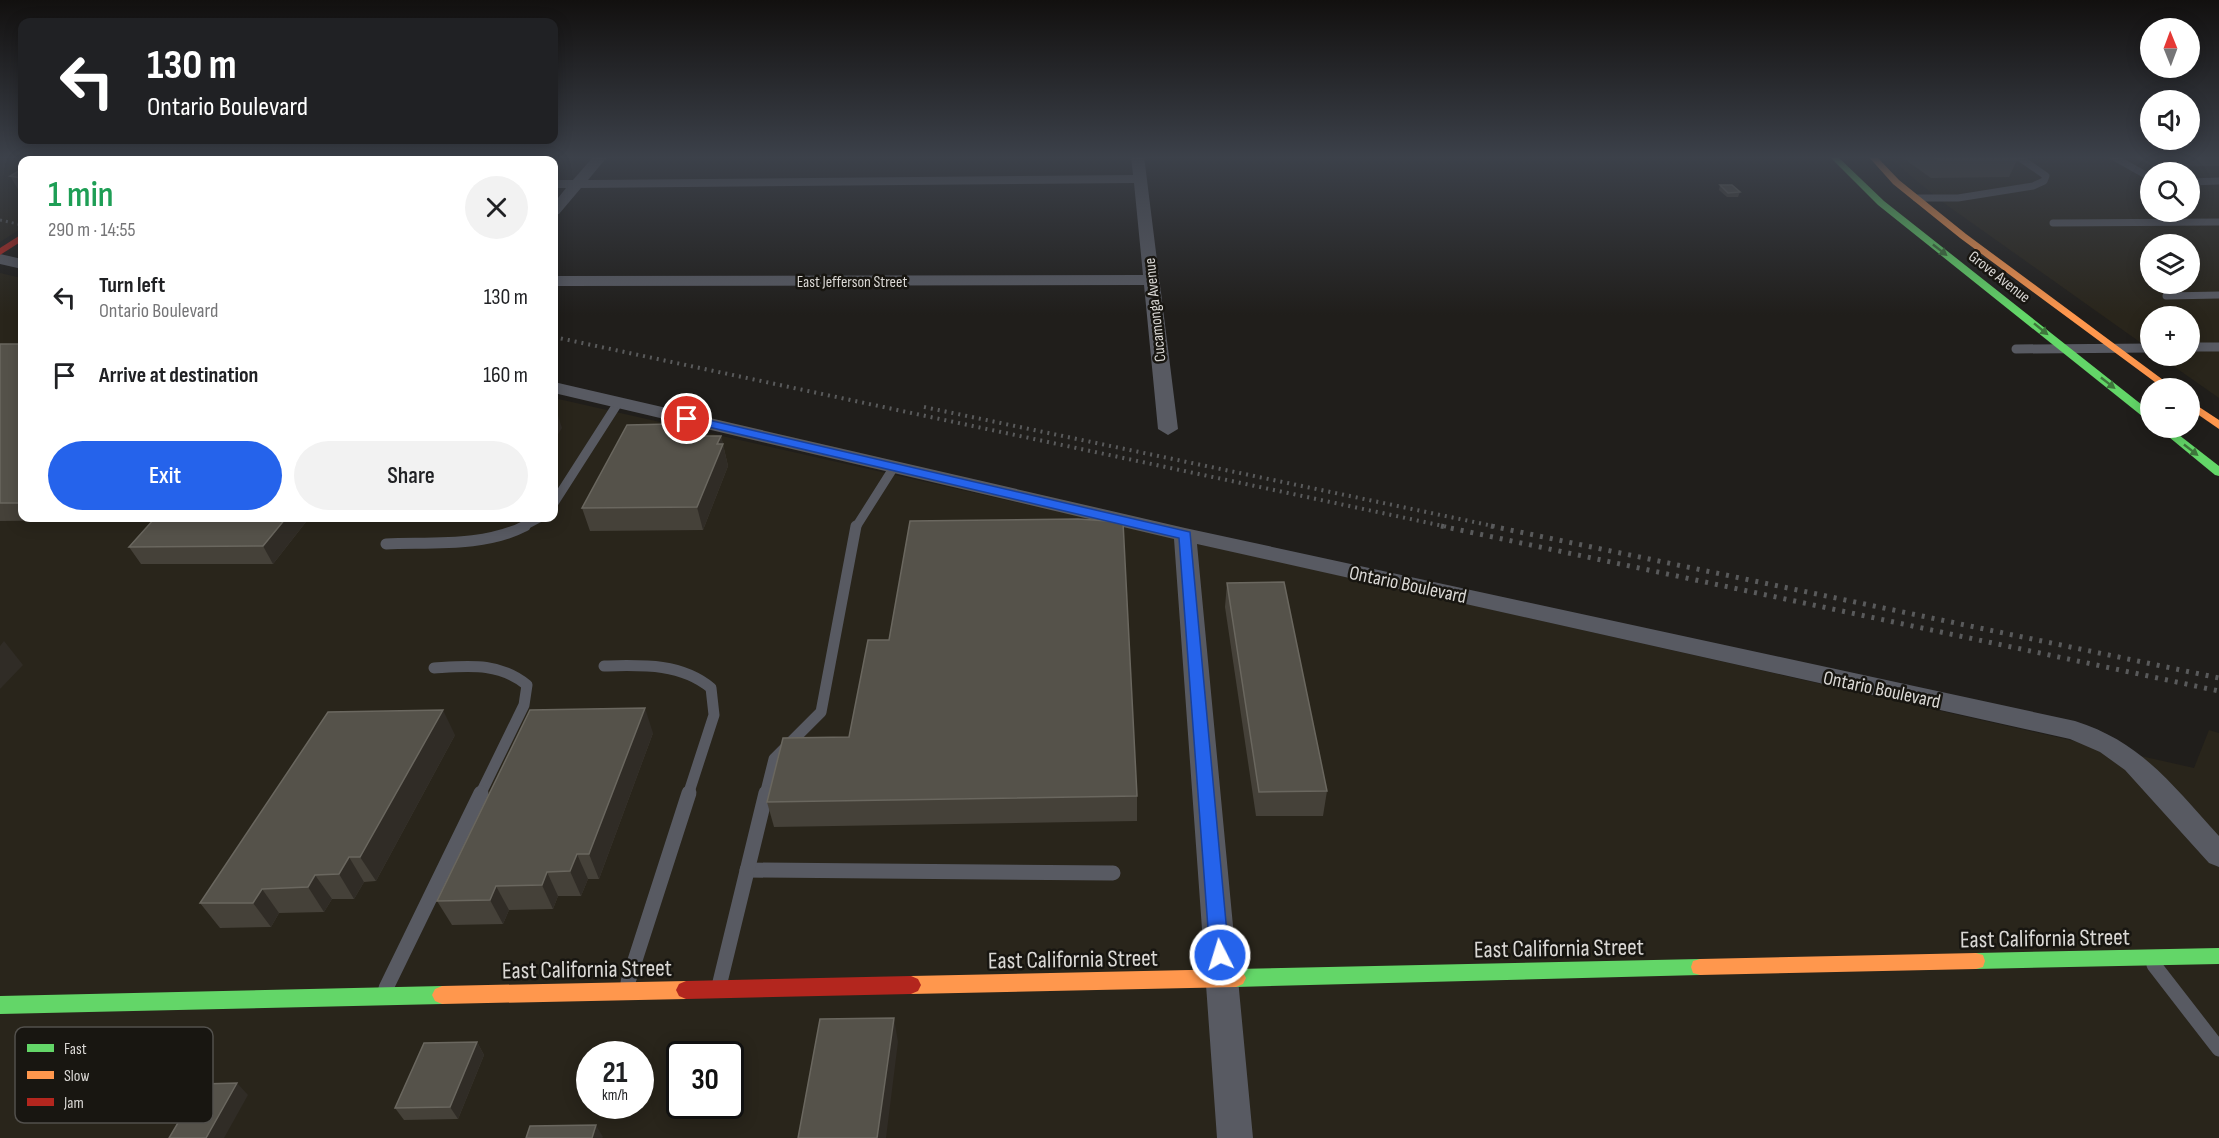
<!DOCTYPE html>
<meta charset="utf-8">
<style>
:root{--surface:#fff;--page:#f2f2f2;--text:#202124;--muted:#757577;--accent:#2563eb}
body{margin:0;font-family:"Sofia Sans Condensed",sans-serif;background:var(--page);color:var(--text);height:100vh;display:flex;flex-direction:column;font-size:22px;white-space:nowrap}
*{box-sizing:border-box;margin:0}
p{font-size:20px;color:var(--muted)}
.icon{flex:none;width:33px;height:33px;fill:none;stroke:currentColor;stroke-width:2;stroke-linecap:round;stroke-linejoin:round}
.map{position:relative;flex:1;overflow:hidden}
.drawer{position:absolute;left:18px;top:156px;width:540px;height:366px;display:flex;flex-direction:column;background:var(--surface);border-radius:12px;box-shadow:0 3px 15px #0003}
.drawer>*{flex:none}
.banner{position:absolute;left:18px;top:18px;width:540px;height:126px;border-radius:12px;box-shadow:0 3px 15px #0003;background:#202124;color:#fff;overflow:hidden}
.needle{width:39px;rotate:359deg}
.fabs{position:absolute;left:2140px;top:18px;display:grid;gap:12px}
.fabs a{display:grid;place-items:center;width:60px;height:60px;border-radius:50%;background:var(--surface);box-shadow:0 3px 15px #0003;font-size:30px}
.speed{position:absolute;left:576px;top:1041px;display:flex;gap:12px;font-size:30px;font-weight:700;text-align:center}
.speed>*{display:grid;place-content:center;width:78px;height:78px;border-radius:50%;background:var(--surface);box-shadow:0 3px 15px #0003;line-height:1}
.speed small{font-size:15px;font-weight:400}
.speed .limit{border:3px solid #111;border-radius:9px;background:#fff;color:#111}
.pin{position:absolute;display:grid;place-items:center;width:51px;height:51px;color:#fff;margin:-26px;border:3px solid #fff;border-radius:50%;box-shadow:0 2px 6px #0007}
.me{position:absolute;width:66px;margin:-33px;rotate:355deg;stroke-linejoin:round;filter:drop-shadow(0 0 4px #0008)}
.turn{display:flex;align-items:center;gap:21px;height:126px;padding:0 30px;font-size:27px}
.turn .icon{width:78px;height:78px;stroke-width:2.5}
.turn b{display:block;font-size:42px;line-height:51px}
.round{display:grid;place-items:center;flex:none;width:63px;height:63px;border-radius:32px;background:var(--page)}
.overview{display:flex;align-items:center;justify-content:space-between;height:102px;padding:0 30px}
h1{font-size:36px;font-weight:600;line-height:45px;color:#1e9e55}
.primary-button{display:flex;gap:12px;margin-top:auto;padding:12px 30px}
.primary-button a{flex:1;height:69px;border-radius:36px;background:var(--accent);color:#fff;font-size:24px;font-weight:600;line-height:69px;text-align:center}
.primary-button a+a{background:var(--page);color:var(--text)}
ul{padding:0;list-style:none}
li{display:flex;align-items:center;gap:18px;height:78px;padding:0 30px}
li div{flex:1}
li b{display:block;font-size:22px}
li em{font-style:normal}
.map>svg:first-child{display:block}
.built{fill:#29251b;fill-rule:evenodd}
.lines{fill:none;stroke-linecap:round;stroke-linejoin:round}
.lane-far3{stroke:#585a62;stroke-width:7}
.lane-far2{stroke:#585a62;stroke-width:9}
.lane-far1{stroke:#585a62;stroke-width:11}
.lane{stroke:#585a62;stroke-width:15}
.street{fill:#585a62;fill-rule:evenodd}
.fast{fill:#63d668;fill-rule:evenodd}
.slow{fill:#ff974d;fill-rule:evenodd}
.jam{fill:#b3261e;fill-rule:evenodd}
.rail-far2{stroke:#595a5b;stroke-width:3;stroke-dasharray:2 4;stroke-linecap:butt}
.rail-far1{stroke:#595a5b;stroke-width:4;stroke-dasharray:2 5;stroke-linecap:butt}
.rail{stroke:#595a5b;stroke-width:5;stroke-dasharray:3 7;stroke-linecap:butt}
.wall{fill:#454139}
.shaded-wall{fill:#302c26}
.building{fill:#55524a;stroke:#6a675f;stroke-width:1.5}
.oneway{fill:#3e763c}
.route{fill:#2563eb;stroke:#184099;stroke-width:1.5}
.labels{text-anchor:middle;stroke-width:5;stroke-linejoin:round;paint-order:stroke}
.far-street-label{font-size:16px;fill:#dad8d5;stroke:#181611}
.street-label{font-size:20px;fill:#dad8d5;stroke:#181611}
.near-street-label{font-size:24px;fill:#dad8d5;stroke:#181611}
.key{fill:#181611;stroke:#52504c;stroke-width:1.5}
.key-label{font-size:16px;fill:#dad8d5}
</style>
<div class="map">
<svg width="2219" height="1138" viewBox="0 0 2219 1138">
<rect width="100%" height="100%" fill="#201e1b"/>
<g class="built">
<path d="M0,156h139l-8,4h-109v68l-22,14z"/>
<path d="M1887,156h332v242l-60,-42h31v-40h-39v34l-210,-149zM2151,172h39v40h-39zM2151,244h39v40h-39z"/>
<path d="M0,273l22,5v240h532v-120l1640,370 15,-38 10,3v405h-2219zM590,1054h50v52h-50zM680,1054h50v52h-50z"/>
</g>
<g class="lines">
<g class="lane-far3">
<path d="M2112,156l39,22"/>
<path d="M2190,182l29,-1"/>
<path d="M1916,198h42l75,-12 11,-5 2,-5 -29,-20"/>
<path d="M2053,223l166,-1"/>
<path d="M2166,296l53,-1"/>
</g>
<g class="lane-far2">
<path d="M2190,347h29"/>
<path d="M2016,349l135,-1"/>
<path d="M554,503l64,-100"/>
<path d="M522,527l17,-9"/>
<path d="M856,527l38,-60"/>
</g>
<g class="lane-far1">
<path d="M386,544c44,-2 99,3 139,-18"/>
<path d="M604,666c38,-1 77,-3 107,22l3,27 -26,80"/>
<path d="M434,668c34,-2 65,-6 93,17l-3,20 -44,90"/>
<path d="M765,795l9,-36 47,-47 35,-186"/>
</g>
<g class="lane">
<path d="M747,870l366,3"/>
<path d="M2154,965l65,84"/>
<path d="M628,982l61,-189"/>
<path d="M720,982l46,-189"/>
<path d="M386,988l95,-195"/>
</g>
<g class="street">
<path d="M594,156h14l-20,24 545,-5 -2,-19h13l34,273 -10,6 -10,-6 -14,-144 -590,1v-10l589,-1 -9,-92 -553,5 -22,26 -5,1v-12l12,-15h-12v-8h19z"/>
<path d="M0,254l22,5v10l-22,-5z"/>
<path d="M554,382l631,146 890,193c67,21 98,65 144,115v31l-10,-4 -84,-93 -25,-18 -30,-13 -873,-195 56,594h-36l-43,-599 -620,-146z"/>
</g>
<g class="fast">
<path d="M1829,156h8l47,45 267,211v9l-4,-1 -269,-215z"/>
<path d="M2158,428h12l49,38v10l-4,-1z"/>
<path d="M2219,948v16l-243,5 -7,-2 -2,-6 2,-6 7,-2z"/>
<path d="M1700,959l7,2 2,6 -2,6 -7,2 -464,12 -7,-3 -3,-6 3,-6 7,-3z"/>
<path d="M442,986l7,3 3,6 -3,6 -7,3 -442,10v-18z"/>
</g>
<g class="slow">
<path d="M1868,156h8l23,24 67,54 208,154h-11l-203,-150 -67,-54z"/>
<path d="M2190,401l29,19v9l-29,-20z"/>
<path d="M1976,953l7,2 2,6 -2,6 -7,2 -276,6 -7,-2 -2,-6 2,-6 7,-2z"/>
<path d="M1236,969l7,3 3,6 -3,6 -7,3 -325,7 -7,-3 -3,-6 3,-6 7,-3z"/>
<path d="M686,981l7,3 3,6 -3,6 -7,3 -244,5 -7,-3 -3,-6 3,-6 7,-3z"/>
</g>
<g class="jam">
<path d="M150,156h10l-6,4h-9z"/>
<path d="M22,234v7l-22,14v-7z"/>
<path d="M911,976l7,3 3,6 -3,6 -7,3 -225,5 -7,-3 -3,-6 3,-6 7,-3z"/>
</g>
<path class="rail-far2" d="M0,220l22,5"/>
<g class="rail-far1">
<path d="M554,337l894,190"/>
<path d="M924,407l574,120"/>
</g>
<g class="rail">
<path d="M1441,526l778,165"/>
<path d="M1491,526l728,152"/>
</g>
</g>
<g class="wall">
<path d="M1900,156h111l6,4 -8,17 -78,1z"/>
<path d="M2133,156h86v10l-65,1z"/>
<path d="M22,169v25h-1l-11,-18z"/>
<path d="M1720,185l20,7 -2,5h-11l-8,-7z"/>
<path d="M0,344h22v174h287l-36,46h-132l-12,-17 25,-28 -154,2z"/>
<path d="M670,424l2,7 36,5h13l7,30 -25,64 -113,1 -8,-23z"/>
<path d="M1227,583l100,208 -4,25h-67l-31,-209z"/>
<path d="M653,733l-54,146h-11l-7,17h-23l-5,13 -44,1 -6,14 -51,1 -15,-24z"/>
<path d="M455,735l-79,146 -12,1 -10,17h-22l-8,13 -45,1 -8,14 -51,1 -20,-25z"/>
<path d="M1137,796v25l-363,6 -7,-25z"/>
<path d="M477,1042l7,13 -26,64 -54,1 -9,-12z"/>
</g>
<g class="shaded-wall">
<path d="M88,156h39l-8,4h-38z"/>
<path d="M554,402l8,26 -8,13z"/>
<path d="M670,424l6,22 -9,-15z"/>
<path d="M721,436l7,30 -25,64 -6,-23z"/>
<path d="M286,518h23l-36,46 -10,-18z"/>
<path d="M4,641l19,24 -23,24v-43z"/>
<path d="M645,708l8,25 -54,146 -10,-25z"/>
<path d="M443,710l12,25 -79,146 -16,-24z"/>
<path d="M577,854l11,25 -7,17 -11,-25z"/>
<path d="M349,857l15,25 -10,17 -15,-25z"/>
<path d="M547,872l11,24 -5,13 -11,-24z"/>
<path d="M315,875l17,24 -8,13 -16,-25z"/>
<path d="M496,886l13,24 -6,14 -13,-24z"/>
<path d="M262,889l17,24 -8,14 -18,-24z"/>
<path d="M894,1018l4,24 -12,96h-9z"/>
<path d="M477,1042l7,13 -26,64 -8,-12z"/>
<path d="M237,1083l11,12 -24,43h-18z"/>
<path d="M596,1125l7,12 -1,1h-10z"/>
</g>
<g class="building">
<path d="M46,156h42l-7,4h-43z"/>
<path d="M1933,156h78l6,4h-78z"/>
<path d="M22,169v9l-12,-2z"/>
<path d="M1720,185h12l8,7 -12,1z"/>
<rect x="0" y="344" width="22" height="159"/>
<path d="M670,424l-3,7 39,-1 -2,6h17l-4,8h6l-26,63 -115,1 45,-83z"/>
<path d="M155,518h131l-23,28 -134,1z"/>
<path d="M1078,519l45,3 14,274 -370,6 16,-64 66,-1 19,-97h21l21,-119z"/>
<path d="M1284,582l43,209 -68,1 -32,-209z"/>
<path d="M645,708l-56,146h-12l-7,17 -23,1 -5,13 -46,1 -6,14 -53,1 93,-191z"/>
<path d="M443,710l-83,147h-11l-10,17 -24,1 -7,12 -46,2 -9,14h-53l128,-191z"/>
<path d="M894,1018l-17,120h-79l22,-119z"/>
<path d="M477,1042l-27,65 -55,1 29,-65z"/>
<path d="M237,1083l-31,55h-37l32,-54z"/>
<path d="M596,1125l-4,13h-66l4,-12z"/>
</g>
<defs><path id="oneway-solid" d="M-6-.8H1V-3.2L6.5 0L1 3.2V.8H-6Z" transform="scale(1.5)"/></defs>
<g class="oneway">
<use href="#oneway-solid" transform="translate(1940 250) rotate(38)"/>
<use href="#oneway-solid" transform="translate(2041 329) rotate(39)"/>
<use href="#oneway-solid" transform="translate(2108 383) rotate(38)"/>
<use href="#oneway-solid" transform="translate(2191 450) rotate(38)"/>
</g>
<linearGradient id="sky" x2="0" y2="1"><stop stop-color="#12100f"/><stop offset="0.5" stop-color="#3c414a"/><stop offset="1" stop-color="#3c414a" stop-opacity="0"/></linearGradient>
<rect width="2219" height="315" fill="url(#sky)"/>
<path class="route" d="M687,415l503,117 39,423 -3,5 -6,3 -7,-3 -3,-5 -31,-417 -496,-117v-5z"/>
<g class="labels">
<g class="far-street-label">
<text transform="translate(2000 276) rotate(38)" y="6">Grove Avenue</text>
<text x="852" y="287">East Jefferson Street</text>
<text transform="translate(1154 310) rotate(-96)" y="6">Cucamonga Avenue</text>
</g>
<g class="street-label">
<text transform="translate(1408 584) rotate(12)" y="7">Ontario Boulevard</text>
<text transform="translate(1882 689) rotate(12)" y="7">Ontario Boulevard</text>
</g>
<g class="near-street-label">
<text transform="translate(2045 938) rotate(-1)" y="8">East California Street</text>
<text transform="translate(1559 948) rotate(-1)" y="8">East California Street</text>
<text transform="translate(1073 959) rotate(-1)" y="8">East California Street</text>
<text transform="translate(587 969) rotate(-1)" y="8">East California Street</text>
</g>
</g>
<rect x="15" y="1027" width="198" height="96" rx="9" class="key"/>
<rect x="27" y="1044" width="27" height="8" fill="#63d668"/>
<rect x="27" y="1071" width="27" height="8" fill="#ff974d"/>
<rect x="27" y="1098" width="27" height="8" fill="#b3261e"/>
<g class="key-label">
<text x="64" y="1054">Fast</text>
<text x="64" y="1081">Slow</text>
<text x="64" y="1108">Jam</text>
</g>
</svg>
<div class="fabs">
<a><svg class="needle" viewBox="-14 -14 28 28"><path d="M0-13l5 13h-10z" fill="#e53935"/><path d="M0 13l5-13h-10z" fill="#757577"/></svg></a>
<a><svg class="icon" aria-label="sound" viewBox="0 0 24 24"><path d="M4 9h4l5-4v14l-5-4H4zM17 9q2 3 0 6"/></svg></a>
<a><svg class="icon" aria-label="search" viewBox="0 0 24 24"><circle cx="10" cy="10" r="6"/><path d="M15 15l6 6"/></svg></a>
<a><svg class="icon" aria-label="layers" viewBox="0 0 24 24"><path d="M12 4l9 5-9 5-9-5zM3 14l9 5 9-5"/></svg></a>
<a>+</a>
<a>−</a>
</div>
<div class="speed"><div>21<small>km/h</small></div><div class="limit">30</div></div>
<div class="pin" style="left:687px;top:419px;background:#d93025"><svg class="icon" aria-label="arrive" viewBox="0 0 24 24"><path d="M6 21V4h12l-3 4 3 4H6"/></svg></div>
<svg class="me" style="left:1220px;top:955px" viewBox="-20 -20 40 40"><circle r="17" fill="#2563eb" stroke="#fff" stroke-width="3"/><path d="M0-11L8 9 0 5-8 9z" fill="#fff"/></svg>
<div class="banner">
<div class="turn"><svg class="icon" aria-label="left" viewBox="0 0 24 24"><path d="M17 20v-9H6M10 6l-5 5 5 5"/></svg><div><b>130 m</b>Ontario Boulevard</div></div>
</div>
<section class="drawer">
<div class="overview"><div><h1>1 min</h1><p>290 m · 14:55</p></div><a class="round"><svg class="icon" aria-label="close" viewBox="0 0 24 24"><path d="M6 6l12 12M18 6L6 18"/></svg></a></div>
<ul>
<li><svg class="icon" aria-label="left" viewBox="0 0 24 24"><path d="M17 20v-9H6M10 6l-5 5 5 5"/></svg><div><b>Turn left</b><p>Ontario Boulevard</p></div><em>130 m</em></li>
<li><svg class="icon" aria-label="arrive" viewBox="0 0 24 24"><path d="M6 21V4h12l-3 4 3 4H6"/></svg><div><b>Arrive at destination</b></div><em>160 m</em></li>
</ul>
<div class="primary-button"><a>Exit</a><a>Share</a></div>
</section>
</div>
